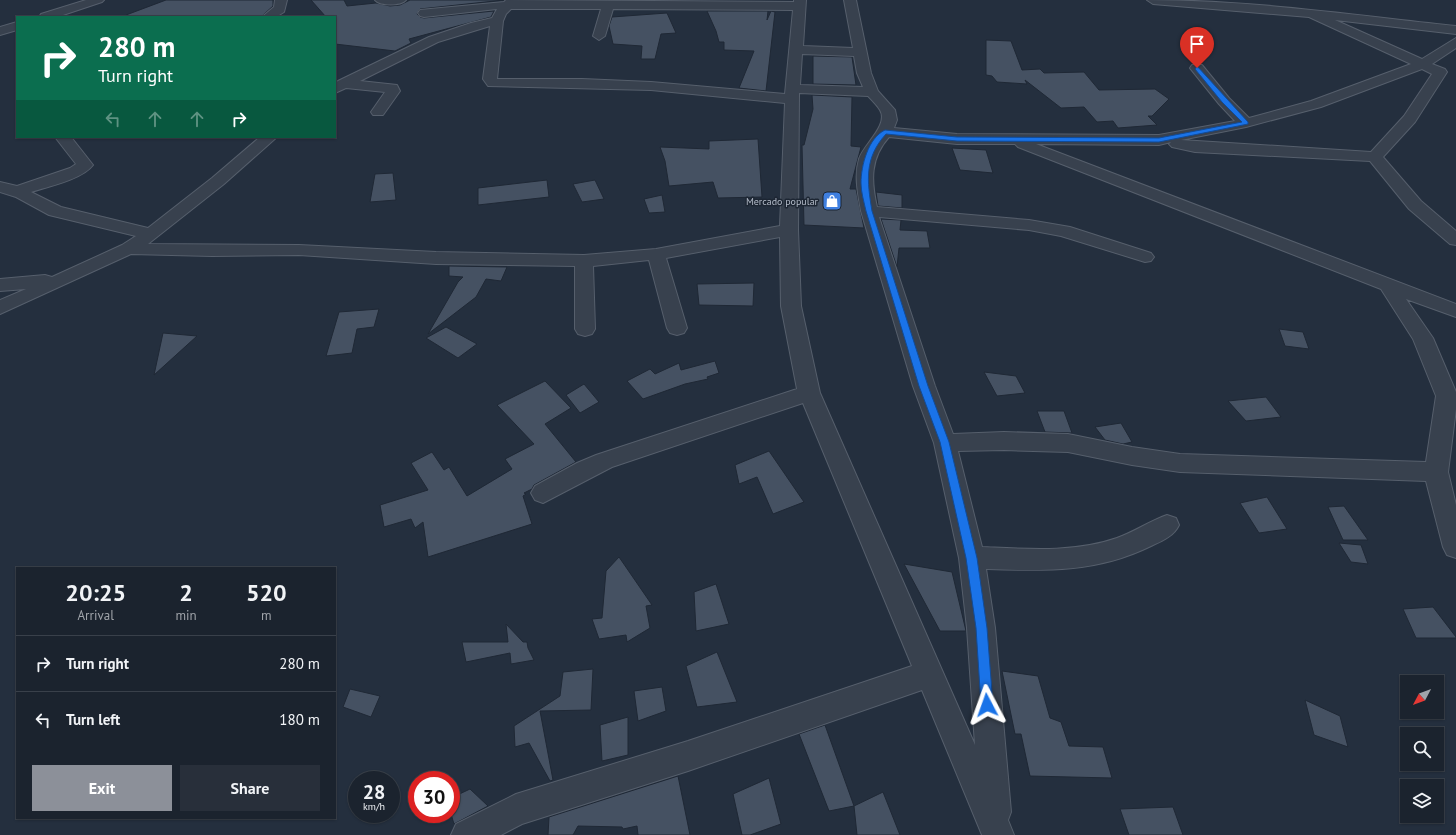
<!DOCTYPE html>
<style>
:root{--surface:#1b232e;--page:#282f3a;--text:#f1f3f6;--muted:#a0a4aa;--line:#39404a;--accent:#8c9099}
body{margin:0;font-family:"PT Sans",sans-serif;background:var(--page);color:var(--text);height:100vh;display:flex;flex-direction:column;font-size:15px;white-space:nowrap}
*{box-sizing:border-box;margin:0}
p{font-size:13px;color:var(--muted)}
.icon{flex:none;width:22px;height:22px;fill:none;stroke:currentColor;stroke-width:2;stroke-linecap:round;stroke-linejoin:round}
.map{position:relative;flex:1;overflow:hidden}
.panel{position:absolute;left:16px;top:567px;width:320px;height:252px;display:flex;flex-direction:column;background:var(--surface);border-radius:0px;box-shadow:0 1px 3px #0004,0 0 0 1px var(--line)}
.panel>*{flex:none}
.top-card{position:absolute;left:16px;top:16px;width:320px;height:122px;border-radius:0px;box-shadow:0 1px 3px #0004,0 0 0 1px var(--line);background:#0b6e4f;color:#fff;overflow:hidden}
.needle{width:26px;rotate:229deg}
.fabs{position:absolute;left:1400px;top:675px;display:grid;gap:8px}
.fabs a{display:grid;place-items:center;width:44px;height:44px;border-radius:0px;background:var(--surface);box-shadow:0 1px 3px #0004,0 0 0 1px var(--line);font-size:20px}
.speed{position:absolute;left:348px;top:771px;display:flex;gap:8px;font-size:20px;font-weight:700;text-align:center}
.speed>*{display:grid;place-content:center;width:52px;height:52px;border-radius:50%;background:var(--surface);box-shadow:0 1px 3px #0004,0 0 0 1px var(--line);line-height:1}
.speed small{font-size:10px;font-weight:400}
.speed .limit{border:6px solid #d22;background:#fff;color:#111}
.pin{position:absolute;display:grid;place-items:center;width:34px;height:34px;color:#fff;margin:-41px -17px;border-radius:50% 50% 50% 0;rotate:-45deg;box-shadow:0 0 4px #0007}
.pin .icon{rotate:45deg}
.me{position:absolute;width:44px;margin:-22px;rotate:356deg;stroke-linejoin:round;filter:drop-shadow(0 0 3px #0008)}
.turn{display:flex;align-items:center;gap:14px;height:84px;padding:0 16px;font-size:18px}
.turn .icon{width:52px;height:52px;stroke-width:2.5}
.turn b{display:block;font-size:28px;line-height:34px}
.lanes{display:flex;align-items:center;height:38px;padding:0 16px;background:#0003;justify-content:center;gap:20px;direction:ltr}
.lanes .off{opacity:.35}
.eta{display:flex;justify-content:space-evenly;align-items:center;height:68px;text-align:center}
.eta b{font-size:24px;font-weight:700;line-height:28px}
.action{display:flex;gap:8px;margin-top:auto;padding:8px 16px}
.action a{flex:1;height:46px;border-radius:0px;background:var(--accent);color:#fff;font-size:16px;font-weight:700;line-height:46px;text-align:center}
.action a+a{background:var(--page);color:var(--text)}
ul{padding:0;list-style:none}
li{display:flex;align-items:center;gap:12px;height:56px;padding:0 16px;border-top:1px solid var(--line)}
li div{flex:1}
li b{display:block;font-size:15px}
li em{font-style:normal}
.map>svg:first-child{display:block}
.building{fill:#455162;stroke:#1f2835}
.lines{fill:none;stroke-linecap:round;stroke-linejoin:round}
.minor-casing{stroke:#565f6c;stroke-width:2}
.minor{fill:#38414e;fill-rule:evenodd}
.route{fill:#1a73e8;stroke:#114b97}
.labels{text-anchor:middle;stroke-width:3;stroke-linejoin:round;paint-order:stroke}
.far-poi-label{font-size:10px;fill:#b4bcc9;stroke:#1d2633;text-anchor:end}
</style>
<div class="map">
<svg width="1456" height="835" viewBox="0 0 1456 835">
<rect width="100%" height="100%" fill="#242f3e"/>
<g class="building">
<path d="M166,0h107v6l-12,11h-135v-2z"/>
<path d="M311,0h33l3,6 29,-3 14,3 10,-1 10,-5h94l-84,9 -3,5 3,3 4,1 70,-7 -3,6 -82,22 2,4 -16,8 -60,-7v-27h-9z"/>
<path d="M707,11h61l-1,9 4,-9 4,1 -9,79 -27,-3 15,-37 -30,-1v-8h-5l-3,-11z"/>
<path d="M667,13l9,20 -15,1 -6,25h-14l1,-13 -29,-2 -4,-18 3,-9z"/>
<path d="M986,40l25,1 11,29 18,-1 4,4 40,-1 15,18 56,-1 14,10 -17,17h-4l9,9 -39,3 -5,-7 -16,1 -13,-15 -23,1 -36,-28 2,4 -30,-2 -5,-6 -6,-1z"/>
<path d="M813,56l39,1 4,28 -43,-1z"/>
<path d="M812,95l40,2 -1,49 10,1 -11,42h6l8,39 -60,-3 -2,-80h2l9,-36z"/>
<path d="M758,139l4,58 -44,1 -5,-16 -44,4 -4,-25 -5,-14 49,2v-8z"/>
<path d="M952,148l34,2 7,23 -33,-3z"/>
<path d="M393,173l3,27 -26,2 5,-28z"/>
<path d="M547,180l2,17 -71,8v-17z"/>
<path d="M595,180l9,19 -22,3 -9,-18z"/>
<path d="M876,192l26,3v13l-24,-2z"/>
<path d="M662,195l3,17 -16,1 -5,-14z"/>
<path d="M881,219l20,1 -1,10 27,1 3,17h-31l-2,19z"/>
<path d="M449,266l58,1 -6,14 -15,-2 -10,18 -48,37 30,-52 5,-5 -14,-1z"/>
<path d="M754,283l-1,23 -54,-1 -2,-21z"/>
<path d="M379,309l-5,18 -17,2 -5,24 -26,3 13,-44z"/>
<path d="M446,327l31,17 -19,14 -32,-20z"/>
<path d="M1279,329l24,3 6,17 -24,-3z"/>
<path d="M163,333l34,3 -43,39z"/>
<path d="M715,361l4,12 -12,4 1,2 -23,5 -42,15 -16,-18 23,-12 5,5 24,-11 2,7z"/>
<path d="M984,372l32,4 9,17 -28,3z"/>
<path d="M545,381l26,27 -26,16 31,38 -42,23 -2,4 -8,4 2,1 -3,2 9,28 -104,33 -5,-35 -8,6 -4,-9 -27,8 -4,-22 48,-15 -17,-27 21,-11 12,18 5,-3 18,29 45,-27 -7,-10 29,-15 -37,-39z"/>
<path d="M584,384l15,18 -19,11 -14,-18z"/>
<path d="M1266,397l15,20 -35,4 -18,-20z"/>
<path d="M1037,411h27l8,22 -27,-1z"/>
<path d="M1121,423l11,19 -9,2 -18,-4 -10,-13z"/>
<path d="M769,451l35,51 -31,12 -16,-37 -18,7 -4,-19z"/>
<path d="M1267,497l20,32 -28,4 -19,-30z"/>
<path d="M1344,506l24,34h-25l-15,-33z"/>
<path d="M1339,543l22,2 7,19 -17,-2z"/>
<path d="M619,557l33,48 -6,1 4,22 -23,14 -1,-7 -27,4 -7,-20 10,-1 4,-47z"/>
<path d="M904,564l48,8 14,59h-26z"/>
<path d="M716,584l13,40 -33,7 -2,-39z"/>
<path d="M1433,607l23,30v1h-40l-13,-29z"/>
<path d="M506,624l17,18h4l1,6 6,12 -23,4 -1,-11 -44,9 -4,-20h46z"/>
<path d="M717,652l20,50 -40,5 -11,-41z"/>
<path d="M593,669l-2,41 -51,1 13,69 -3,1 -21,-38 -14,4 -1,-21 46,-30 3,-24z"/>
<path d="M1002,671l36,5 12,42 11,4 8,24 34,1 9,31 -82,-2 -9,-42h-6z"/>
<path d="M662,687l4,24 -28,10 -4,-30z"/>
<path d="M350,689l30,7 -9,21 -28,-10z"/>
<path d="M1305,700l35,16 8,31 -34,-12z"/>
<path d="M628,717v38l-26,6 -2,-36z"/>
<path d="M825,725l29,81 -25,5 -30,-77z"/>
<path d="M678,776l12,59h-52l-1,-9 -14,3 -1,-2 -44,-1 -5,9h-25l1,-18z"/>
<path d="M769,778l12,46 -31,11h-8l-9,-41z"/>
<path d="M470,789l18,17 -34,18 -3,-10v-16z"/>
<path d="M883,792l17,43h-43l-3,-29z"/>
<path d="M1173,807l10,28h-54l-9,-26z"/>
</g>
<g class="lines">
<g class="minor-casing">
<g id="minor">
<path d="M86,0h18l-2,2 -45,15h-18l2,-3z"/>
<path d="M275,0h12l-3,12 -8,5h-14l12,-10z"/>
<path d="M375,0h31c-5,6 -26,6 -31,0z"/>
<path d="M506,0l288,2v-2h12l-3,46 50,2 -9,-48h12l15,73 7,18 17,19 2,10 -3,8 63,6 202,1 76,-14 -16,-17 -29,-36 2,-3h10l27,33 20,20 62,-17 100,-37 -102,-47 -156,-13 -6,-4c104,0 206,15 309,26v8l-121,-14 87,39 34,-21v10l-24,16 13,5 2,3 -32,50 -32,35 38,44 35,30v14l-6,-1 -41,-35 -39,-48 -175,-9 -23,-5 -3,-3 2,-2 -12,3 -123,-1 420,160v13l-50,-18 27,39 23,54v17l-8,63 8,33v53l-9,-3 -4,-8 -17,-66 -246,-9 -48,-7 -64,-13 -64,-2 -46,1 24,96c45,2 92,6 135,-9 17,-6 33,-17 50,-23l9,3 3,7c-5,11 -17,16 -28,21 -55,27 -106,25 -165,23l9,59 16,184 -3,8 6,15h-32l-60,-145 -234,81 -166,53 -21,11h-50l5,-11 60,-30 172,-53 224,-75 -109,-263 -191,64 -69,36 -8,-3 -4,-7 4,-7 42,-23 19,-8 201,-66 -16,-83 -1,-69 -114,21 21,70 -3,5 -7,2 -7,-2 -3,-5 -18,-68 -56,6 2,63 -3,5 -7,2 -7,-2 -3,-5v-63l-139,-2 -137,-9 -87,1 -81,-2 -131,60v-14l26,-11 -26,2v-12l45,-4 7,2 70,-32 14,-9 -87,-21 -33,-18 -16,-5v-10l17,4 53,-18 6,-4 -21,-27h16l22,28c-10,14 -46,22 -62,27l30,15 87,21 64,-50 48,-41h17l-53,47 -76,60 151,1 137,7 148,3 72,-6 124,-23 5,-123 -134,-13 -163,-4 -5,-7 7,-53 -52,16 -78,39 37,4 3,6 -17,24h-10l-2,-3 14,-20 -39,-4 -11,5v-10l3,-2 91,-44 42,-14 21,-5 5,-9 -73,8 -4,-1 -2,-3 2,-3 84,-8zM511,9h90l-8,27 6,4 6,-4 8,-27 180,1 -8,84 -134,-12 -69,-3h-85l6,-58 3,-7zM802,54l52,2 3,17 6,14 -63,-2zM1422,69l10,5 -28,42 -33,36 -190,-12 65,-13 75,-20zM799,93l69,3c4,4 9,9 12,14 9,15 -16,34 -21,49 -5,17 -1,35 2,52l52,175 21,57 25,115 8,70 8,117 -155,-352 -19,-87 -3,-76zM889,137l68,7h58l3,3 363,142 32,50 23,57 -10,66 -246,-8 -48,-7 -64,-13 -64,-2 -51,2 -18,-48 -56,-169 150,13 32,6 84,26 6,-1 3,-4 -3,-4 -81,-26 -41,-7 -152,-13c-6,-26 -7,-49 12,-70z"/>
<path d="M17,22v8l-17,5v-8z"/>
</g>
</g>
<use href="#minor" class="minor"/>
</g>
<path class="route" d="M1197,66l51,56v2l-89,18 -202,-1 -71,-7c-22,24 -19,47 -14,77l56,175 21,56 28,116 10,70 6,77 -2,4 -4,2 -4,-2 -2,-4 -5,-77 -10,-70 -26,-116 -21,-56 -53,-175c-2,-9 -5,-19 -5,-28 0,-17 7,-45 24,-53l72,7 202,1 83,-16 -20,-20 -27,-33z"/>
<defs>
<g id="shop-square" transform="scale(1)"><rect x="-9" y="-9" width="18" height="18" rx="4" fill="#3f7fe0" stroke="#1d2633"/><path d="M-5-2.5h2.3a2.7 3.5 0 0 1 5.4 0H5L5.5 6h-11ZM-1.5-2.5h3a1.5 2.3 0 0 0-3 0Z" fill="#fff"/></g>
</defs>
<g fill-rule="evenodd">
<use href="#shop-square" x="832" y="201"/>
</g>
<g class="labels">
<g class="far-poi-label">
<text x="818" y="205">Mercado popular</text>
</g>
</g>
</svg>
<div class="fabs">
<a><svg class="needle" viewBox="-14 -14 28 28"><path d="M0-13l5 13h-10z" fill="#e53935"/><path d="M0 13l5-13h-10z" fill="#a0a4aa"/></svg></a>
<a><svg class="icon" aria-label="search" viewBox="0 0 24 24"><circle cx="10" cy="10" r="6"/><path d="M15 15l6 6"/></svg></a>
<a><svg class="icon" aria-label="layers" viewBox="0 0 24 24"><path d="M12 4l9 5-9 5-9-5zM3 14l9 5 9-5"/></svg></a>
</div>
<div class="speed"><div>28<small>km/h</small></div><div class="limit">30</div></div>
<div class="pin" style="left:1197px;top:68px;background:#d93025"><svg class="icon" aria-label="arrive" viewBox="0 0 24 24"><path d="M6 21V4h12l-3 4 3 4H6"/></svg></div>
<svg class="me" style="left:987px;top:705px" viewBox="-20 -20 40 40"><path d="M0-17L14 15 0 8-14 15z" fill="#1a73e8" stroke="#fff" stroke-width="4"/></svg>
<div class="top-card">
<div class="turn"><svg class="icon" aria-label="right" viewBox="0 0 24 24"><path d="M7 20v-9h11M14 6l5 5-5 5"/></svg><div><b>280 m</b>Turn right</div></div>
<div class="lanes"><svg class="icon off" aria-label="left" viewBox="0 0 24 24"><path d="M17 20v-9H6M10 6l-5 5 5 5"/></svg><svg class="icon off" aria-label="ahead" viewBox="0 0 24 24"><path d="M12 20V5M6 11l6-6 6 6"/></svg><svg class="icon off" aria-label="ahead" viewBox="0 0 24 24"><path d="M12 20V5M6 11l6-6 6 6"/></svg><svg class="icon" aria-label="right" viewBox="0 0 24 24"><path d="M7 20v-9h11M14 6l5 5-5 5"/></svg></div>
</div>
<section class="panel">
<div class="eta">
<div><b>20:25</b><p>Arrival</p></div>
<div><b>2</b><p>min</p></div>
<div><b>520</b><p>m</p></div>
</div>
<ul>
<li><svg class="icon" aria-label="right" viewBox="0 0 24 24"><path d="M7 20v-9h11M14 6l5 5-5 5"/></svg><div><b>Turn right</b></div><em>280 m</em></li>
<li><svg class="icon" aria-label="left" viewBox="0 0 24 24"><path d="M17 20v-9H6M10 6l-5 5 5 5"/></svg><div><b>Turn left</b></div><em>180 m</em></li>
</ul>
<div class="action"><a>Exit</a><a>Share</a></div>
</section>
</div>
